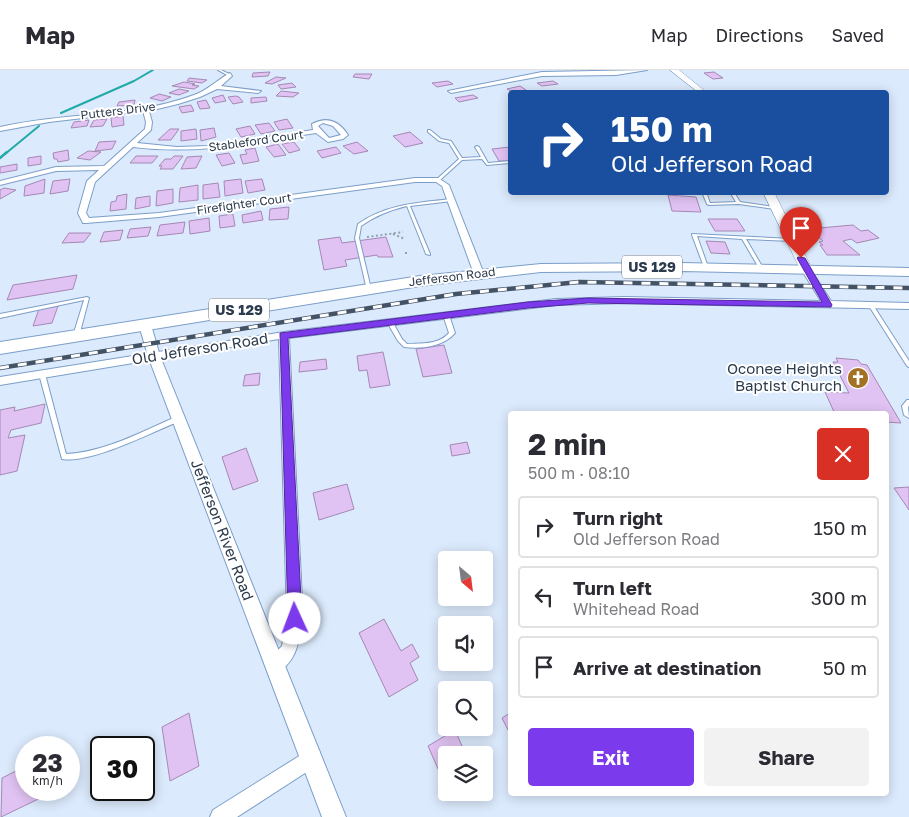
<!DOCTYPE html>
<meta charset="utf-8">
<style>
:root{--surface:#fff;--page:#f2f2f3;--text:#2b2b33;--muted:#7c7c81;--line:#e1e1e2;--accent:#7c3aed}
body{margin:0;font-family:"Golos Text",sans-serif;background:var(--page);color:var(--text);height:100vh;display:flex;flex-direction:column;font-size:19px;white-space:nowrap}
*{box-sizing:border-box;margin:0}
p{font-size:16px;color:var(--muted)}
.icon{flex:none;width:28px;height:28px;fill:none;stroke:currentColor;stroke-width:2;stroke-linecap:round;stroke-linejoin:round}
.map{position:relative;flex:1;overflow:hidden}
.details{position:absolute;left:508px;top:341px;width:381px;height:385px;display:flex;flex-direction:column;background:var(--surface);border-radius:5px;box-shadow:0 2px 12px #0003}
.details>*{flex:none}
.top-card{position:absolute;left:508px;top:20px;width:381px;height:105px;border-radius:5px;box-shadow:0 2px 12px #0003;background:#1a4fa0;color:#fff;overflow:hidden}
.needle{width:32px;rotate:152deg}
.controls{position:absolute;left:438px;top:481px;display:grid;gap:10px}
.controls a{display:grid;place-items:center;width:55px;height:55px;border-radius:5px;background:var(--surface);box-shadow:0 2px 12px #0003;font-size:25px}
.speed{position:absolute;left:15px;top:666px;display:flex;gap:10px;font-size:25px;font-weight:700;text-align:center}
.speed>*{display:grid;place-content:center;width:65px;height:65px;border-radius:50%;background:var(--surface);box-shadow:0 2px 12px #0003;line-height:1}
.speed small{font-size:12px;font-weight:400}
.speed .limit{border:2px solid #111;border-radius:8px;background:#fff;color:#111}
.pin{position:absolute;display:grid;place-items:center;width:42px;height:42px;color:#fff;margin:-51px -21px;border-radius:50% 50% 50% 0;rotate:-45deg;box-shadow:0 0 5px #0007}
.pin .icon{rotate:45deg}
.me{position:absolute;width:55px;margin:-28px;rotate:358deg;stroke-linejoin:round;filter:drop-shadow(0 0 4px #0008)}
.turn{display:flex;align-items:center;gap:18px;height:105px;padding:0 20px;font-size:22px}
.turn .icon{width:65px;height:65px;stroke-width:2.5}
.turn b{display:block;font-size:35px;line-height:42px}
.round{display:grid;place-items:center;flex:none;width:52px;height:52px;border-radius:5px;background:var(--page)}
.overview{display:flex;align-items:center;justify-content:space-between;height:85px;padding:0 20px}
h1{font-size:30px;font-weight:700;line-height:38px}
.primary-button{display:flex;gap:10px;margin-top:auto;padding:10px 20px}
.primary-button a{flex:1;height:58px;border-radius:5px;background:var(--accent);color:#fff;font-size:20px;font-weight:700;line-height:58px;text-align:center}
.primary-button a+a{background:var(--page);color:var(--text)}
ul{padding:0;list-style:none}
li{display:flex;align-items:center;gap:15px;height:62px;margin:0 10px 8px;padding:0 10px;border:2px solid var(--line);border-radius:5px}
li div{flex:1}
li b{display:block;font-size:19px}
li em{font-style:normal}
header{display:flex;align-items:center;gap:30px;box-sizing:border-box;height:70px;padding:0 25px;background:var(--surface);border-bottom:1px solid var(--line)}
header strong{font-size:24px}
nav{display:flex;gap:28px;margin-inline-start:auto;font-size:18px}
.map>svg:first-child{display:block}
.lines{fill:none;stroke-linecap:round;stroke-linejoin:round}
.stream-far1{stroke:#21aaa8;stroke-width:2}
.stream{stroke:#21aaa8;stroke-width:2.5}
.building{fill:#e1c3f3;stroke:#a588b5}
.service-casing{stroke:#7b9ec8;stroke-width:2}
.minor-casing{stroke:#7b9ec8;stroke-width:2}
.tertiary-casing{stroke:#7b9ec8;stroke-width:2}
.secondary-casing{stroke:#7b9ec8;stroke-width:1}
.trunk-casing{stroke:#7b9ec8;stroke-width:2}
.path{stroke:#92a1b3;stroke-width:2;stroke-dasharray:2 2.5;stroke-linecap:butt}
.service{fill:#fff;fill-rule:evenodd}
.minor{fill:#fff;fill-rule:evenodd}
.tertiary{fill:#fff;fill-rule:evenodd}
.secondary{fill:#fff;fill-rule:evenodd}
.trunk{fill:#fff;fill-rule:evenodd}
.rail-casing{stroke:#435264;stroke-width:4.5}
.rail{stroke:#fff;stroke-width:3;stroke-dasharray:9;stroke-linecap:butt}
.route{fill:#7c3aed;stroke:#51269a}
.labels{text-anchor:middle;stroke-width:4;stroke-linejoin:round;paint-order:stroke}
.far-street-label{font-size:12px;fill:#2c3b4d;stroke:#fff}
.shield{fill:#fff;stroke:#6b7682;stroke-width:1}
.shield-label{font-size:14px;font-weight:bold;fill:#2c3b4d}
.street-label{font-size:15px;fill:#2c3b4d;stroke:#fff}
.poi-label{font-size:15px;fill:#2c3b4d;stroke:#fff;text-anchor:end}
</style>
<header>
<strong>Map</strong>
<nav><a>Map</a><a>Directions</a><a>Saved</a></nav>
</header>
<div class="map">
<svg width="909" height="747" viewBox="0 0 909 747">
<rect width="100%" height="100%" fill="#dbeafc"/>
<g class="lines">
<g class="stream-far1">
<path d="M61,43l73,-32 19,-11"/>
<path d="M5,84l34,-28"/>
</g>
<path class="stream" d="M0,88l7,-6"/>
</g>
<g class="building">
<path d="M270,2l-2,4 -16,1 1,-4z"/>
<path d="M714,2l9,6 -10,1 -9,-6z"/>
<path d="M355,4h17l-3,5 -16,-2z"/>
<path d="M276,7l10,1 -14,6 -7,-1z"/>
<path d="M189,8l18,2 -5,3 -15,-2z"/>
<path d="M448,11l5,3 -16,3 -5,-4z"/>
<path d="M553,11l5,3 -16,2 -5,-3z"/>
<path d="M184,12l11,2 -3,1 7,1 -5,3 -22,-3z"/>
<path d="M292,13l4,4 -15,2 -3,-4z"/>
<path d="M520,16l6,4 -13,2 -6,-3z"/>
<path d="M179,19l10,2 -10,4 -10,-2z"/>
<path d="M281,21l18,2 -6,4 -17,-1z"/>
<path d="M159,24l12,3 -9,4 -12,-3z"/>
<path d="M223,25l3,6 -11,2 -3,-5z"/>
<path d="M473,25l5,3 -19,4 -4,-4z"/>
<path d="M236,26l3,1 4,5 -10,2 -5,-7z"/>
<path d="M266,27l1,4 -16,2v-5z"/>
<path d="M135,30l-1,5 -17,1 2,-4z"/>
<path d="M206,30l4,8 -10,1 -3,-7z"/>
<path d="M191,35l3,6 -12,2 -3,-6z"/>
<path d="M123,46l1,9 -12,2 -1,-9z"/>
<path d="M107,49l-4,7 -13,1 4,-7z"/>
<path d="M287,49l6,9 -14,2 -5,-8z"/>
<path d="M89,50l-2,6 -16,2 3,-6z"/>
<path d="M269,53l6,8 -14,3 -6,-9z"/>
<path d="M250,56l5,8 -14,3 -5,-8z"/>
<path d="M214,58l2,9 -15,4 -1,-11z"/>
<path d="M170,59h9l-8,11h-13z"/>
<path d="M196,59l1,10 -16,2v-10z"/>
<path d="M410,62l13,11 -18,4 -12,-11z"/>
<path d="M116,71l-4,8 -17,2 4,-9z"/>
<path d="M294,72l6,8 -11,3 -7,-9z"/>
<path d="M357,72l11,9 -14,3 -11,-8z"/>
<path d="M278,74l8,11 -12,2 -8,-10z"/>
<path d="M336,77l5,6 -19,5 -5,-7z"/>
<path d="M510,77v14h-11l-7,-12z"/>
<path d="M255,78l4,13 -16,3 -3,-9 7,-1 -2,-4z"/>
<path d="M68,80l1,10 -11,2 -1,-3h-3l-1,-6z"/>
<path d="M88,81l13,1 -11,8 -13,-2z"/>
<path d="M229,83l6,10 -13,3 -6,-11z"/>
<path d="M41,86v8l-13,2v-8z"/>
<path d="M136,86h22l-6,7h-22z"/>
<path d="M174,86h9l-10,13h-13l2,-3h-3l6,-7h6z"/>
<path d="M202,86l-6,12 -15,1 6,-12z"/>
<path d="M17,94v6l-17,3v-6z"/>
<path d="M45,109l-1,14 -20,3 1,-10z"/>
<path d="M70,109l-2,12 -18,3 3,-13z"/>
<path d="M241,109l2,14 -18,3 -1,-15z"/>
<path d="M262,109l3,11 -17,3 -3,-12z"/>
<path d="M218,113l2,14 -17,2v-14z"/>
<path d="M198,115v15l-19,2 1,-14z"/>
<path d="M4,118l12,2 -16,9v-9z"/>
<path d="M173,119v14l-17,3 1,-15z"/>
<path d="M127,124l-1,15 -16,2 1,-9 5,-1 1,-5z"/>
<path d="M668,125l28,2 5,15 -29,-1z"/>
<path d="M150,126v10l-15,3 1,-11z"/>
<path d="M289,137l-1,12 -19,1 1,-11z"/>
<path d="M261,141l2,9 -20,3 -1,-8z"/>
<path d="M233,144l2,12 -15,2 -1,-12z"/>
<path d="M209,148l1,13 -20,3 -1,-13z"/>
<path d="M708,149h29l8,12h-30z"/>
<path d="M185,152l-2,11 -26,3 3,-11z"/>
<path d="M853,155l8,6 7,-1 11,8 -22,5 -6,-4 -8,2 17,14h-33l-7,-10h3l-4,-3 4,-1 -15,-12z"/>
<path d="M151,157l-3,9 -21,2 3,-9z"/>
<path d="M123,160l-3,10 -20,2 4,-10z"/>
<path d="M69,163h22l-7,9 -22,1z"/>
<path d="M340,167l2,6 44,-6 7,20h-15l-1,-2 -32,5 2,6 -23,4 -6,-30z"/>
<path d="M706,171l19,1 5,12 -19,-1z"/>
<path d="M77,205l-4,14 -66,11 6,-15z"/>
<path d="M58,236l-6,17 -19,3 6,-17z"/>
<path d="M444,275l8,28 -29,4 -7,-28z"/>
<path d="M383,282l7,33 -20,3 -3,-18 -8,1 -2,-15z"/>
<path d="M836,288l22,2 3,4 6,1 34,58 -15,-1v-8h-51l-10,-22 24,1 -16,-31h5z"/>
<path d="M326,289l1,10 -28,3 1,-10z"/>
<path d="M260,303l-1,12 -16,1 2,-11z"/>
<path d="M45,334l-4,19 -30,7 -3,8 17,-3 -8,36 -17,4v-65l15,-3 -1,4z"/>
<path d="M467,372l3,11 -18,3 -2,-11z"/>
<path d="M246,378l12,33 -25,9 -11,-33z"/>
<path d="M347,414l7,25 -35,11 -6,-27z"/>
<path d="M909,417v23l-15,-22z"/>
<path d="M384,549l17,32 11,-7 7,13 -9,6 8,17 -29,17 -30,-64z"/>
<path d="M189,643l10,53 -29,15 -8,-54z"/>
<path d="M510,643v21l-8,-16z"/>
<path d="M455,660l11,25h-20v32l-18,-41z"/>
<path d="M26,696v24h31l-56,27 1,-39z"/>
</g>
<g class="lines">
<g class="service-casing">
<g id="service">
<path d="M218,0h3l10,5 -2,1z"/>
<path d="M428,60h2l11,9 10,2 11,17 19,-1 -6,-10 2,-1 2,1 9,16 22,-2v2l-23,2 -5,-6 -20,1 -23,21h-2v-2l22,-20 -10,-16 -10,-2 -11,-9z"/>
<path d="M702,122h4l4,11 26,-1 -6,-10h4l6,10 35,5 2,1 -2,1 -36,-5 -30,1 -2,-1z"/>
<path d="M451,129h1v2l-42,5 20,48v1l-4,-1 -19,-48c-17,4 -32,10 -46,20l-2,12 12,51v1h-4l-12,-52 3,-14c29,-20 59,-21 93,-25z"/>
<path d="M692,164l100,5 2,1 -2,1 -46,-2 17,29 -2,1 -2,-1 -17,-29 -45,-3 11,31 -2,1 -2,-1 -12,-32z"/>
<path d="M87,227l2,1 -10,38 -3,2 -3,-2 11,-36 -84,18v-4z"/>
<path d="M871,234l2,1 36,56v6l-2,-1 -38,-60z"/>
<path d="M446,243l3,2 6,18c-12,14 -34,16 -51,14l-6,-6 -11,-19 1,-1h4l10,18 5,5c15,-1 31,1 42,-11l-6,-18z"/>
<path d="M42,302l3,2 21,80c39,-2 75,-22 110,-37h2l3,2 -1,2c-28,11 -89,43 -118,38l-23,-85z"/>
<path d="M907,330h2v6l-1,1 1,11 -5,-3 -2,-9z"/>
</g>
</g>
<g class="minor-casing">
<g id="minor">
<path d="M647,0l-31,5 -74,1 -91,17 -3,-2 94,-19z"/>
<path d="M230,3l2,3 -11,10 40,5 -3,2 -41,-4 -17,8 -22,7 -29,7 3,11 -1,8 -14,13 40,4 30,-1 106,-16 -1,-6c15,-8 27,-3 36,11l-5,4 -15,3 -12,-9c-64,10 -118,22 -183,14l-38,35 -9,31 3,5 70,-5 256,-35h23l11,7 35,89 -2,2h-6l-2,-2 -32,-88 -6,-4h-21l-256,35 -73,6h-3l-5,-10 9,-32 12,-11 -43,1 -56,14v-4l56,-14 48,-1 41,-37 1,-7 -3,-11 -94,11 -49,9v-4c64,-15 133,-9 194,-32 14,-5 23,-15 36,-22zM323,53l10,3 8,9 -12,3 -11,-12z"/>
<path d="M806,196l3,1 22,34 78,2v6l-284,-6 -69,2 -267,33 14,281c-4,21 -6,45 -28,54l-6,-2 -2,-6 2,-6 13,-13 5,-27 -8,-280 -279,46v-8l284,-45 272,-33 69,-2 196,4 -20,-32z"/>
<path d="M312,678l7,2 2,7 -2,7 -82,53h-27l3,-7z"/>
</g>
</g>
<g class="tertiary-casing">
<path id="tertiary" d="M145,251l6,4 9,31 186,461h-24l-174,-461 -9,-31z"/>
</g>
<g class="secondary-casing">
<g id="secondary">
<path d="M670,0h9l27,22h-8z"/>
<path d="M763,122h11l38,77 -1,3h-10l-1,-3z"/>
</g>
</g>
<g class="trunk-casing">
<path id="trunk" d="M682,193l227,5v8l-227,-5 -141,1 -121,14 -420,68v-12l420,-66 121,-12z"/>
</g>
<g class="path">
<path d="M393,164l12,5"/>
<path d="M367,167l36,-5"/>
<path d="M405,183h3"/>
</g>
<use href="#service" class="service"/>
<use href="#minor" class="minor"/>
<use href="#tertiary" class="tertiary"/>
<use href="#secondary" class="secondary"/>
<use href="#trunk" class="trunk"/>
<g class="rail-casing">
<path id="rail" d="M0,298l456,-74 123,-12 330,6"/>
</g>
<use href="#rail" class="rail"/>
</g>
<path class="route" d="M798,187l7,1 27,47 -1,2 -243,-4 -60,5 -240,30 14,281 -2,5 -5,2 -5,-2 -2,-5 -8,-286 248,-31 60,-4 234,4 -25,-44z"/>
<defs>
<g id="church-disc" transform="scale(1.125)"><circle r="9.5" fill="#a27126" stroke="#fff"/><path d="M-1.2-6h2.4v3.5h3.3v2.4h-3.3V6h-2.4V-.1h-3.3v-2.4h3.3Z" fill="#fff"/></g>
</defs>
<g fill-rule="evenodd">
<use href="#church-disc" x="858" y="308"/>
</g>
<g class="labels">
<g class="far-street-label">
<text transform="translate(118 41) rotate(-7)" y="4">Putters Drive</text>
<text transform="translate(256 71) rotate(-8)" y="4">Stableford Court</text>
<text transform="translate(244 134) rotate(-8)" y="4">Firefighter Court</text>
<text transform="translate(452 207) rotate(-7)" y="4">Jefferson Road</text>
</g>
<g class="shield">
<rect x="622" y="185.5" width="60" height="23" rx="4"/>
<rect x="209" y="228.5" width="60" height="23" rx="4"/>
</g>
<g class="shield-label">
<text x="652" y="202">US 129</text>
<text x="239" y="245">US 129</text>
</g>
<g class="street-label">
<text transform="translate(200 279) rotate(-9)" y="5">Old Jefferson Road</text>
<text transform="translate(222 460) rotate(69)" y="5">Jefferson River Road</text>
</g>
<g class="poi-label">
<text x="842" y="304">Oconee Heights<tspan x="842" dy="17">Baptist Church</tspan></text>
</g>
</g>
</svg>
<div class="controls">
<a><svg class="needle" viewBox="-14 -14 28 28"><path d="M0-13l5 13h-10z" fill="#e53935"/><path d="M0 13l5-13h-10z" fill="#7c7c81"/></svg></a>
<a><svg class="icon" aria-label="sound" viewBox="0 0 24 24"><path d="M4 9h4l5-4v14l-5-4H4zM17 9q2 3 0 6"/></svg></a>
<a><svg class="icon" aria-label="search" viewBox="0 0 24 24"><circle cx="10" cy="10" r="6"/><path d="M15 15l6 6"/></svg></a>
<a><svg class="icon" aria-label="layers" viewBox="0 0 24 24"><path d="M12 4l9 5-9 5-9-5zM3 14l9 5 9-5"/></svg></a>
</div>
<div class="speed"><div>23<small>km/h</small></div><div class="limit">30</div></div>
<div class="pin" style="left:801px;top:188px;background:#d93025"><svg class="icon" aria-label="arrive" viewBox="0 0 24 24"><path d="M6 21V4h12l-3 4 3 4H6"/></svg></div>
<svg class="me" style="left:295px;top:549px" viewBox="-20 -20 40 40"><circle r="19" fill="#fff"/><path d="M0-13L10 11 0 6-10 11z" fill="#7c3aed"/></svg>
<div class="top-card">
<div class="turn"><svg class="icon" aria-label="right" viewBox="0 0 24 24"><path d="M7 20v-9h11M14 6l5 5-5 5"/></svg><div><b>150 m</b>Old Jefferson Road</div></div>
</div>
<section class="details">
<div class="overview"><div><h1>2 min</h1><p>500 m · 08:10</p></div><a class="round" style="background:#d93025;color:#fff"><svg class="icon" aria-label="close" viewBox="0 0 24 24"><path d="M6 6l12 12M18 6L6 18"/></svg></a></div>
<ul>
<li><svg class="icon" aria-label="right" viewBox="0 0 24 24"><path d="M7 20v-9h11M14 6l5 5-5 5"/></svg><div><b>Turn right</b><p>Old Jefferson Road</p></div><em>150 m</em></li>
<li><svg class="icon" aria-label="left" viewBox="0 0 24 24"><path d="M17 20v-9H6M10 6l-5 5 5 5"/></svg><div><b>Turn left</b><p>Whitehead Road</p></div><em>300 m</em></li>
<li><svg class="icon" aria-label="arrive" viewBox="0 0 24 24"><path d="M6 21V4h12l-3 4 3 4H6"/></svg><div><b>Arrive at destination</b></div><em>50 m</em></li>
</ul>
<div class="primary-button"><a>Exit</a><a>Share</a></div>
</section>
</div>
